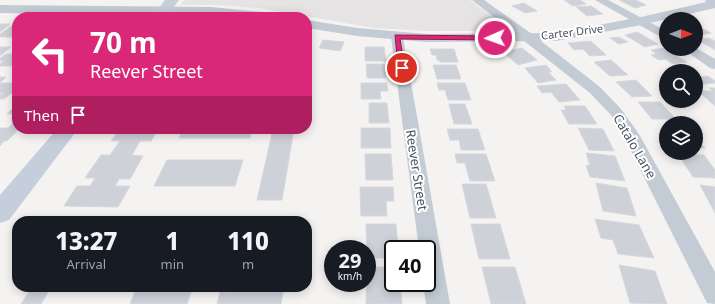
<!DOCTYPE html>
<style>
:root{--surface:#171b24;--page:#20242c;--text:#f1f3f6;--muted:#9ea1a6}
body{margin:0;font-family:"Noto Sans",sans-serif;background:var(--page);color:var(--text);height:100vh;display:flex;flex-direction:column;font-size:15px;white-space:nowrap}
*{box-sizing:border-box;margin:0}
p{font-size:13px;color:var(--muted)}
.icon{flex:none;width:22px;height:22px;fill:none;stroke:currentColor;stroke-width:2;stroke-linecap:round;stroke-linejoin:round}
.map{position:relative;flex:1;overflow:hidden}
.sheet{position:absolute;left:12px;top:216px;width:300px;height:76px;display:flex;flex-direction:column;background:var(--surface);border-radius:16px;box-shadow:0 2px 10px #0003}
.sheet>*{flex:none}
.guide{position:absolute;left:12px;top:12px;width:300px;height:122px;border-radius:16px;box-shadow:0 2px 10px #0003;background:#db2777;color:#fff;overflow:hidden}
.needle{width:26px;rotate:90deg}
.controls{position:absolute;left:659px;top:12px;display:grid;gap:8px}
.controls a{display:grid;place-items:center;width:44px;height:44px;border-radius:50%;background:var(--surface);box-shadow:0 2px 10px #0003;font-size:20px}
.speed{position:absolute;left:324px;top:240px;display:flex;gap:8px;font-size:20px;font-weight:700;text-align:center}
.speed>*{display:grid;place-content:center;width:52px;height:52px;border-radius:50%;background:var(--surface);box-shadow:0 2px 10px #0003;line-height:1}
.speed small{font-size:10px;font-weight:400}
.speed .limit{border:2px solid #111;border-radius:6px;background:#fff;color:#111}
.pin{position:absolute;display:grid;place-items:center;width:34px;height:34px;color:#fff;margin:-17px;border:2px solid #fff;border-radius:50%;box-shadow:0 1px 4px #0007}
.me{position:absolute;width:44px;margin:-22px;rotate:268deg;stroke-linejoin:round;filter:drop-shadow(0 0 3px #0008)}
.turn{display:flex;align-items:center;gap:14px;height:84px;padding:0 12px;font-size:18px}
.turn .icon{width:52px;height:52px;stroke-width:2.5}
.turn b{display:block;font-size:28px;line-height:34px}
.then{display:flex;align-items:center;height:38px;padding:0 12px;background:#0003;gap:8px;font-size:15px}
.eta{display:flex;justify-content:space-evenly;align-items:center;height:68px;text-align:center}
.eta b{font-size:24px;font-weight:800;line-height:28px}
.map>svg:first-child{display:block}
.education{fill:#e6e3e4}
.building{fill:#ced1d7;stroke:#d6d8de}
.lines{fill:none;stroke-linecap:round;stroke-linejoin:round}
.minor{fill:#c3cbd4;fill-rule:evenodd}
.tertiary{fill:#c3cbd4;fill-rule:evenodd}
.secondary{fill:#c5cedb;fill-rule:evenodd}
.route{fill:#db2777;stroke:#8e194d}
.labels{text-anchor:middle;stroke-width:4;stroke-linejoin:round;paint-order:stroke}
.far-street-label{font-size:11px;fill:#495461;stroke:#fff}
.street-label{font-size:13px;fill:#495461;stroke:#fff}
</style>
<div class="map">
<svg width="715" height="304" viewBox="0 0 715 304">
<rect width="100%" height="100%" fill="#f5f2f2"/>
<path class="education" d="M184,0h286l40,31h-84l-52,-3 -115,-20 -40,-3h-39z"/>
<g class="building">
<path d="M564,0h16l6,4 -13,2z"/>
<path d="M619,0h17l10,5 -11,3z"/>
<path d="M524,3l13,8 -12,2 -13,-7z"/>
<path d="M591,6l12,8 -16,2 -11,-9z"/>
<path d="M17,22v15h-17v-3z"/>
<path d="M0,24h10l-10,8z"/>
<path d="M696,26h1l14,7 -15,3z"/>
<path d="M637,32l21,12 -13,3 -20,-12z"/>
<path d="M619,37l9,5 -9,2 -9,-6z"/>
<path d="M709,38l6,3v9l-17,-10z"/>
<path d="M323,40l21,2 -4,9 -21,-3z"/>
<path d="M591,41l15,14 -16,1 -7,-7 -9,1 -6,-7z"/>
<path d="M0,47h11l-11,9z"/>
<path d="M365,47h19l2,14h-21z"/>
<path d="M522,48l15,12 -19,5 -15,-13z"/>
<path d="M664,48l23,14 -14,2 -8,-5 -6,1 -8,-5 5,-1 -5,-4z"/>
<path d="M17,49v15l-3,2h-14v-2l4,-3h-4v-3l6,-4h6z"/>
<path d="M430,49h24l4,13h-18l-1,-2h-2l-1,-5h-4z"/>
<path d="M611,60l17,15 -18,1 -16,-14z"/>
<path d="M366,64h18l2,14h-19z"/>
<path d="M433,65h23l5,14h-24z"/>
<path d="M546,65l6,7h-4l8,8 -18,3 -13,-15z"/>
<path d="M688,68l4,3h-15l-3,-2z"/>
<path d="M696,74l4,3 8,-1 7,5v2l-19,2z"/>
<path d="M0,77h6l-6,6h13l4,-4v10l-13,10h-4v-4l3,-2h-3z"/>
<path d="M636,80l16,16 -20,1 -16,-15z"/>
<path d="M361,83h26l1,8h-8l1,8h-20z"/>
<path d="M437,83h28l6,17h-23l-3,-10h-6z"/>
<path d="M566,84l14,16 -21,2 -8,-10 -9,1 -5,-7z"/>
<path d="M709,88h6v18l-17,-15h15z"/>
<path d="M638,102h22l16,17h-24z"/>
<path d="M369,103h18l2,20h-20z"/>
<path d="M17,104v15h-6l5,-5h-9z"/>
<path d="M449,104h16l7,20h-18z"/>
<path d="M564,106h21l12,18h-28l-8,-14h5z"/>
<path d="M14,122h3l-1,6 3,1 -12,12h-3l-4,5v-18h8z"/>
<path d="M361,128h29l1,20h-30z"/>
<path d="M578,128l25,1 11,22 -25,-1z"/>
<path d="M120,129h38l-7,12h-11l-8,14 11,1 -13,23h-11l-4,7h15l-12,21 -54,-1 13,-20h13l5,-8h-10l16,-23h9l10,-14h-9z"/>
<path d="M183,129h69l-2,9h-71z"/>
<path d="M273,129h21l-12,71h-25z"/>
<path d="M447,129h31l7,21h-24l-2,-10h-9z"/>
<path d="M696,138l9,10h-9z"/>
<path d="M586,153l29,3 10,25 -35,-4 -4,-12 4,1z"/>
<path d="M365,154h26l2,26h-27z"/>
<path d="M455,154h31l9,27h-25l-5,-18h-8z"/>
<path d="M678,154l26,1 11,15v8l-22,-1z"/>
<path d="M167,160h76l-8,26h-81z"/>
<path d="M596,183l31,5 9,28 -33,-5z"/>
<path d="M462,184h24l10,34h-26z"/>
<path d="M700,185l15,2v26z"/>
<path d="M360,187h33l1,14h-8l1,15h-26z"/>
<path d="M595,219l44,6 15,33 -36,-4 -5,-14 -12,-2z"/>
<path d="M366,224h30l2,25h-5v9h-26z"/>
<path d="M471,224h29l10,35h-31z"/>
<path d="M619,265l36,6 12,33 -37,-1z"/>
<path d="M367,267h26v16h7l2,21h-36z"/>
<path d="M482,267h33l11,37h-35z"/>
<path d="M32,287h19l-10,17h-20z"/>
<path d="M137,287h56l-6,17h-57z"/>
<path d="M234,287h50l-3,17h-64l3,-12h12z"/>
</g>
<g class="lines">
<g class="minor">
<path d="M472,0h12l48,34 68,53 21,22 18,25 76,138v32l-8,-1 -84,-168 -12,-20 -21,-22z"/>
<path d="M595,0h13l58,31v9z"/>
<path d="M705,0h10v5l-9,-3z"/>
<path d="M397,33l4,1 2,3 47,267h-24l-3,-21h4v-34h-8l-28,-212 2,-3z"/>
<path d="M696,48l19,11v10l-5,-1 -27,-19z"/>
</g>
<g class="tertiary">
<path d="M715,0v8l-74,17 -85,16 -129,1 -70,-6 -50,-8v-8l50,8 70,6 129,-1 85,-16z"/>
<path d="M0,5l211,2 60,6 5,1 2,3 -278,-4z"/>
</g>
<g class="secondary">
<path d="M165,0h14l-13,17h-14z"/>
<path d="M57,129h21l-69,91 -9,3v-28z"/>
</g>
</g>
<path class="route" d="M395,35l100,1 3,2 -3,2 -95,-1 5,29 -3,2 -4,-2z"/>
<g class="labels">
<g class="far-street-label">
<text transform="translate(572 32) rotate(-7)" y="4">Carter Drive</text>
</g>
<g class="street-label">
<text transform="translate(635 146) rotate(60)" y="5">Catalo Lane</text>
<text transform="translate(417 170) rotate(81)" y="5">Reever Street</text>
</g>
</g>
</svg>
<div class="controls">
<a><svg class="needle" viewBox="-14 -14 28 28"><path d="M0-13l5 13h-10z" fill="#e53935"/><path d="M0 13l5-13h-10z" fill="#9ea1a6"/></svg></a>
<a><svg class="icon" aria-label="search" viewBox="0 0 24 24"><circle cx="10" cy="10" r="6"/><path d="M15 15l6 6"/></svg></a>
<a><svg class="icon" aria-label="layers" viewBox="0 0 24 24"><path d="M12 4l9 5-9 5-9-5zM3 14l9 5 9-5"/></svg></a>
</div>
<div class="speed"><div>29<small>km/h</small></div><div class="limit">40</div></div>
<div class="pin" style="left:402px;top:68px;background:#d93025"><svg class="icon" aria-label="arrive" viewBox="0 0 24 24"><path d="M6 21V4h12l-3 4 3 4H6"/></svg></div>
<svg class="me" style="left:495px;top:38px" viewBox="-20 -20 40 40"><circle r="17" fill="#db2777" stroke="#fff" stroke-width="3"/><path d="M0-11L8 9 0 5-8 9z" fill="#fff"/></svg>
<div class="guide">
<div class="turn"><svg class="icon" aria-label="left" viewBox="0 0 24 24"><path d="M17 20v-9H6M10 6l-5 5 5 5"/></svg><div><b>70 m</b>Reever Street</div></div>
<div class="then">Then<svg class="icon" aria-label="arrive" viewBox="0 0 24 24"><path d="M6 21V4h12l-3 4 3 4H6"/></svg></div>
</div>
<section class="sheet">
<div class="eta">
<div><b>13:27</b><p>Arrival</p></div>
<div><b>1</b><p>min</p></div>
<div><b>110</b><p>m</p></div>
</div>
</section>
</div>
